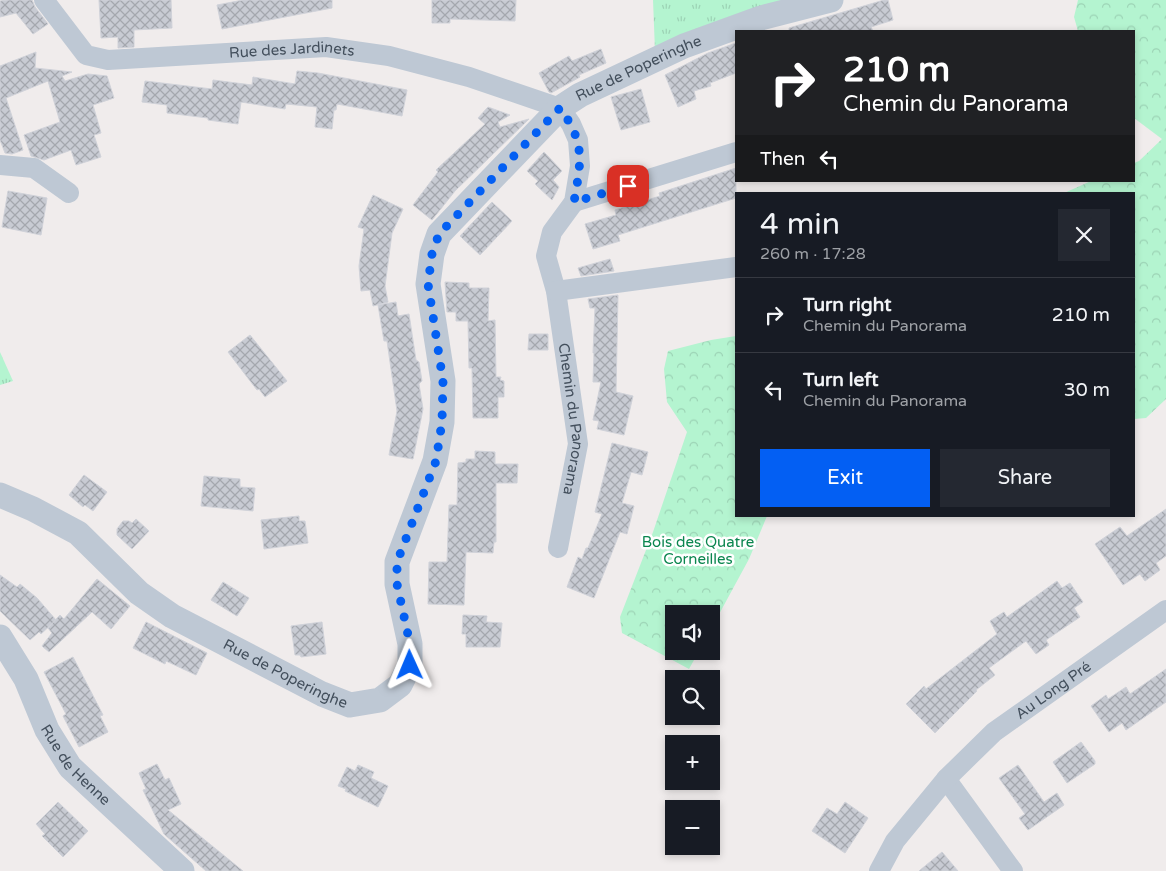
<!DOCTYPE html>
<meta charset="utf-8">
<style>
:root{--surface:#171b24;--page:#242831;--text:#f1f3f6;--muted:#9ea1a6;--line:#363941;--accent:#035ff3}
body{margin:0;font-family:"Varela Round",sans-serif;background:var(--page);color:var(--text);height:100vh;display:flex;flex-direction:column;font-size:19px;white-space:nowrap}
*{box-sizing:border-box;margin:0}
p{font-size:16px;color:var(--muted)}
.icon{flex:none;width:28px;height:28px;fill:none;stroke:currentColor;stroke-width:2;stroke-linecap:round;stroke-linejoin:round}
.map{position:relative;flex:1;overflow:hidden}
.panel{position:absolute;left:735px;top:192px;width:400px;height:325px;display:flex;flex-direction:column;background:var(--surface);border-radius:0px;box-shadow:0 2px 8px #0003}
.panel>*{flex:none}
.banner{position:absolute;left:735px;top:30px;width:400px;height:152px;border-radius:0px;box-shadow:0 2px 8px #0003;background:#202124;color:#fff;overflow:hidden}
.tools{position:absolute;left:665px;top:605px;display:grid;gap:10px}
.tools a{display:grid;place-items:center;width:55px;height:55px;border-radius:0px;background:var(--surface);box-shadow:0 2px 8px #0003;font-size:25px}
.pin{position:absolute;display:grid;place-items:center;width:42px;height:42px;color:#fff;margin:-21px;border-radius:10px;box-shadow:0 2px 8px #0006}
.me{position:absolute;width:55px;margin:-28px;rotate:359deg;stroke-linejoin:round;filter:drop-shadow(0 0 4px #0008)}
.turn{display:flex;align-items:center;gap:18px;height:105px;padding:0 25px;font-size:22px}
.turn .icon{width:65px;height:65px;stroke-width:2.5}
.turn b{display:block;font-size:35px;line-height:42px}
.then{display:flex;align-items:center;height:48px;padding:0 25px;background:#0003;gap:10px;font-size:19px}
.round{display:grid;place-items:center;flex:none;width:52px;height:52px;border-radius:0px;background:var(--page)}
.overview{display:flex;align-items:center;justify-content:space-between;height:85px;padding:0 25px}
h1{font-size:30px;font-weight:600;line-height:38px}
.action{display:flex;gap:10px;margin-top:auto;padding:10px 25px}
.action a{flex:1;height:58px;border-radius:0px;background:var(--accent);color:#fff;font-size:20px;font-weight:600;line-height:58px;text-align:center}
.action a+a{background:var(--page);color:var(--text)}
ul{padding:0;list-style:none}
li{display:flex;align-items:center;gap:15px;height:75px;padding:0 25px;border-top:1px solid var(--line)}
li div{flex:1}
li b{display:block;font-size:19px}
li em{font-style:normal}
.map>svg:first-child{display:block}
.grass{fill:url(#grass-tufts)}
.forest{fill:url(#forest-crowns)}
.building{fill:url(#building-cross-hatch);stroke:#d0d2d9}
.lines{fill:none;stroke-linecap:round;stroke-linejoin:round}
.minor{stroke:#bec8d4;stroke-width:20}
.tertiary{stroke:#bec8d4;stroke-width:25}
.route{stroke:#035ff3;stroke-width:9;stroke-dasharray:0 16.2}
.labels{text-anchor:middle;stroke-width:5;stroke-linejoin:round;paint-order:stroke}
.street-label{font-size:15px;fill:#434f5c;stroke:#fff}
.park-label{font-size:15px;fill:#0b864f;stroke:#fff}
</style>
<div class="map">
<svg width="1166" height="871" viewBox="0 0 1166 871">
<defs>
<pattern id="grass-tufts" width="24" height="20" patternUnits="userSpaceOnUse" patternTransform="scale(1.25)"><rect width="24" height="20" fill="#b4f4d0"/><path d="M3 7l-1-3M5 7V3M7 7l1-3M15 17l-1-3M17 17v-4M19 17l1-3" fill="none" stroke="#9cd3b5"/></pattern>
<pattern id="forest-crowns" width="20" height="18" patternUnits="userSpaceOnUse" patternTransform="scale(1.25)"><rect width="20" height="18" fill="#b4f4d0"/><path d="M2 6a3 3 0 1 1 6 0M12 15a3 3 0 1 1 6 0" fill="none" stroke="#9cd3b5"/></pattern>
<pattern id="building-cross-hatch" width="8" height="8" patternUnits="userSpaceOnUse" patternTransform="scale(1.25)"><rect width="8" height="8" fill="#c8cbd3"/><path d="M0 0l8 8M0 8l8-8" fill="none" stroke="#a4a7ae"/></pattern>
</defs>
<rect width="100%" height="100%" fill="#f0ecec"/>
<g class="grass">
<path d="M653,0h131l-129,51z"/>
<path d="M0,352l13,29 -13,4z"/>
</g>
<g class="forest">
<path d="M1078,0h88v399l-20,19 -12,1v-225h-72l29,-13h43v-18l5,-2 23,-22 -28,-21v-87h-56l-4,-14z"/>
<path d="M736,336v180h31l-18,43 -38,70v-15h-37v37h25l-10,18 -67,-36 -2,-16 33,-85 34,-100 -20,-30 -3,-33 4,-18 43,-11z"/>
</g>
<g class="building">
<path d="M7,0h25l3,7 13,17 -15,10 -17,-21 -16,4v-16z"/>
<path d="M99,0h72l1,28 -38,2v17l-16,1v-11l-17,1z"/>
<path d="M243,0h89v8l-110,21 -5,-24z"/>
<path d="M432,0h84l-1,21 -65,-2v4h-18z"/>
<path d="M884,0h4l5,20 -22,7 2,4h-84v-3z"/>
<path d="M736,43v30l-26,10 1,3 -17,5 2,8 -18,8 -13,-32 43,-22z"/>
<path d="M601,49l5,14 -27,12 1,2 -29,16 -2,-1 -10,-19 30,-17 3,5z"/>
<path d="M36,52l-1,16 37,4 -10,4 3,5 23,-7 19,2 7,22 -21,7 8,28 -7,2 7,22 -25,8 -5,-15 -27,10 -13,-4 -7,-21 36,-13 -12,-41 -42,17 17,52 -11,4 -7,-1 -5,-13v-74z"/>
<path d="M297,71l21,2 89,17 -5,26 -65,-12 -1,6h-2l-2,19 -17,-2 2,-20 -31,-3 -1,5 -44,-7 -3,22 -30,-4v-2l-41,-5v-8l-25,-3 3,-21 67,8 1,-9 39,5 1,-8 42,7z"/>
<path d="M641,89l9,33 -29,8 -10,-33z"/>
<path d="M488,107l22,8 -12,7 2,5 29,-8 -74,72 -23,29 -19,-15 25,-33 -2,-2 49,-46 -7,-6z"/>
<path d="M544,152l18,19 -9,9 6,7 -7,13 -17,-16 3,-3 -11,-10z"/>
<path d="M736,168v30l-118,37 2,6 -27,8 -8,-25 31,-9 -1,-5 45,-14 -1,-3z"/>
<path d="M8,191l39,7 -6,37 -39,-8z"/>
<path d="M373,195l30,14 -11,24 -7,53 3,16 -15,4 -3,-16 -9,1 -2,-25 5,-37 -6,-2z"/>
<path d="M492,202l20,19 -32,34 -20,-19z"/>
<path d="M610,259l4,12 -33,5 -3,-8z"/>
<path d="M445,282l24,1v5h20l-1,33 7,-1 1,57h5l-1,3 4,1v16h-6v21h-25l-1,-50h-3l-1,-47h-12v-9h-9z"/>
<path d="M618,295l-2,97 17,4 -9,39 -27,-6 2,-8 -6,-1 8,-38h-8l1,-29h-1l2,-45h-5l-2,-9z"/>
<path d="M396,302l2,14 11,-2 7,46 3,2 3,19 -3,3 4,25 -10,50 -24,-4 8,-44 -10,-70h-3l-6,-36z"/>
<path d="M529,334h19v16h-20z"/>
<path d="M250,335l37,46 -22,16 -6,-8 -2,1 -29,-38z"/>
<path d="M612,443l36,9 -6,23 -11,-3 -9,31 12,3 -7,28 -7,-2 -26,66 -27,-11 11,-30 4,2 4,-11h2l14,-34 -7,-2z"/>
<path d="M475,451l20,1v12h23l-1,19h-21v59h-2l-1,11 -27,-1 -2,53 -36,-1 1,-42h18l2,-57h8l1,-42 8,-1v-3h9z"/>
<path d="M84,475l23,17 -14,19 -8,-6 -2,2 -14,-12z"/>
<path d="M204,476l36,3v8l15,1 -2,23 -52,-5z"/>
<path d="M1166,509v47l-10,7 4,7 -15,11 -5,-7 -17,11 -28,-41 25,-17 7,9z"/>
<path d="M299,516v5h6l3,22 -44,6 -3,-29z"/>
<path d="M136,519l13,12 -17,18 -15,-14v-6l6,-8h6l3,2z"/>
<path d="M0,575l17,12 3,-3 17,14 19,22 -15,14 -2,-2 -9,8 -30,-29z"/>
<path d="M97,579l33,27 -19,23 -19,-17 -43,40 -7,-6 10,-13 -4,-5 12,-13 4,4z"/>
<path d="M1057,581l5,7 8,-5 13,19 -9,6 6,9 -34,23 3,5 -13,9 -10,-13 -37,27 6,7 -19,15 1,1 -42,42 -29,-29 18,-18 2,3 71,-55 -7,-13 14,-9 3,5z"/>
<path d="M223,582l26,16 -12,18 -26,-16z"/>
<path d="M463,615l24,1 -1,6 16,1 -2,24h-34v-13h-4z"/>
<path d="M146,622l61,31 -11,22 -30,-14 -1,3 -32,-16z"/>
<path d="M322,622l4,32 -25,3 -1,-2h-5l-4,-29z"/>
<path d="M73,657l30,58 -3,1 8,16 -29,15 -16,-31 3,-2 -22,-42z"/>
<path d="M1166,669v33l-40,28 -4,-7 -13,9 -18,-26 15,-11 2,4 18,-12 4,7z"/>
<path d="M1081,742l14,19v3l-28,19 -14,-21z"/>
<path d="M157,764l8,16 4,-2 12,26 -13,6 75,61h-37l-42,-37 -21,-44 3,-1 -7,-16z"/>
<path d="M358,765l16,7 -3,6 17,8 -10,21 -33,-16 1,-2 -8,-3 9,-19 8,4z"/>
<path d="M1018,765l26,37 13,-9 7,12 -36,25 -9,-12 6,-4 -26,-36z"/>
<path d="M58,802l30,29 -25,26 -21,-21 3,-2 -9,-10z"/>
<path d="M845,802l23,16 -23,35 -33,-22 15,-23 10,6z"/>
<path d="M942,852l16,19h-39z"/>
</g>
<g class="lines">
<g class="minor">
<path id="s1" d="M44,0l42,55 22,5 218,-13 63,9 80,21 91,31 11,16 7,16 2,26 -6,36 -22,30 -6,24 10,35 22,153 -20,104"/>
<path d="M0,165l34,3 35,25"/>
<path d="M574,202l162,-50"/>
<path d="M556,291l180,-24"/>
<path d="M946,779l67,92"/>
<path id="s2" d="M879,871l16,-30 51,-62 48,-47 172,-122"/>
</g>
<g class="tertiary">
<path id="s3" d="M0,495l33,14 45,24 61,60 33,23 150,78 28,11 30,-5 20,-15 10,-20v-21l-13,-60v-22l38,-101 7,-39 1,-41 -15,-97 4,-30 7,-20 121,-126 20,-13 104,-49 77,-28 70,-18"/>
<path id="s4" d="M0,637l26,42 21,51 23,37 112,104"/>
</g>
</g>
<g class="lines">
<path class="route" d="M410,665v-21l-13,-60v-22l39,-101 6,-39 1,-41 -15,-97 4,-30 7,-20 121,-126c26,36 21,53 14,94l54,-16"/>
</g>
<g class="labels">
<g class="street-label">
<text dy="5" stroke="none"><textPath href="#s1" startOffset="276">Rue des Jardinets</textPath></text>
<text dy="5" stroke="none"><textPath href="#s3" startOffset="1195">Rue de Poperinghe</textPath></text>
<text dy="5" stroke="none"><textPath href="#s1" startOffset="880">Chemin du Panorama</textPath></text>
<text dy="5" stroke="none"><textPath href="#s3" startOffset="340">Rue de Poperinghe</textPath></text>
<text dy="5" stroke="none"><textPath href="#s2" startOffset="254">Au Long Pré</textPath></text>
<text dy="5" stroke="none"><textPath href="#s4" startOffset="150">Rue de Henne</textPath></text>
</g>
<g class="park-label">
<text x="698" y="547">Bois des Quatre<tspan x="698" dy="17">Corneilles</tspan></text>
</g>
</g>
</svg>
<div class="tools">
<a><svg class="icon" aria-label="sound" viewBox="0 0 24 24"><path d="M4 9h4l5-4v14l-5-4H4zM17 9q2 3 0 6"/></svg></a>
<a><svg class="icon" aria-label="search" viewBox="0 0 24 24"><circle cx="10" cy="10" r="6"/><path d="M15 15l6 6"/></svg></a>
<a>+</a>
<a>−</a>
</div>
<div class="pin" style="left:628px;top:186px;background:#d93025"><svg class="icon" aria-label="arrive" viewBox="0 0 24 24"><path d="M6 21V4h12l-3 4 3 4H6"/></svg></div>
<svg class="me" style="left:410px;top:665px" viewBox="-20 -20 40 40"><path d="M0-17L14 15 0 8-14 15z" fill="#035ff3" stroke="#fff" stroke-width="4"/></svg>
<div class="banner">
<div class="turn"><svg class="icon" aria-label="right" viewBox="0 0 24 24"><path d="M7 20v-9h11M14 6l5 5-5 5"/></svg><div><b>210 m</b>Chemin du Panorama</div></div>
<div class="then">Then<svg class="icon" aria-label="left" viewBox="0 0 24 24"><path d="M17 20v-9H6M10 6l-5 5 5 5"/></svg></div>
</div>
<section class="panel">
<div class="overview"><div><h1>4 min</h1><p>260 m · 17:28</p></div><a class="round"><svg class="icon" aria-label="close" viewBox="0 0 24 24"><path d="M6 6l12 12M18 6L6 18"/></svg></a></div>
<ul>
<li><svg class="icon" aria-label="right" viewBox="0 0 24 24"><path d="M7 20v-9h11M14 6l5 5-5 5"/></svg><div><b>Turn right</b><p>Chemin du Panorama</p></div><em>210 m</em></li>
<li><svg class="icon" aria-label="left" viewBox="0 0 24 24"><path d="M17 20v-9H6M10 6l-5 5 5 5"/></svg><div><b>Turn left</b><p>Chemin du Panorama</p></div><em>30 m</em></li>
</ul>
<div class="action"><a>Exit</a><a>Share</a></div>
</section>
</div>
